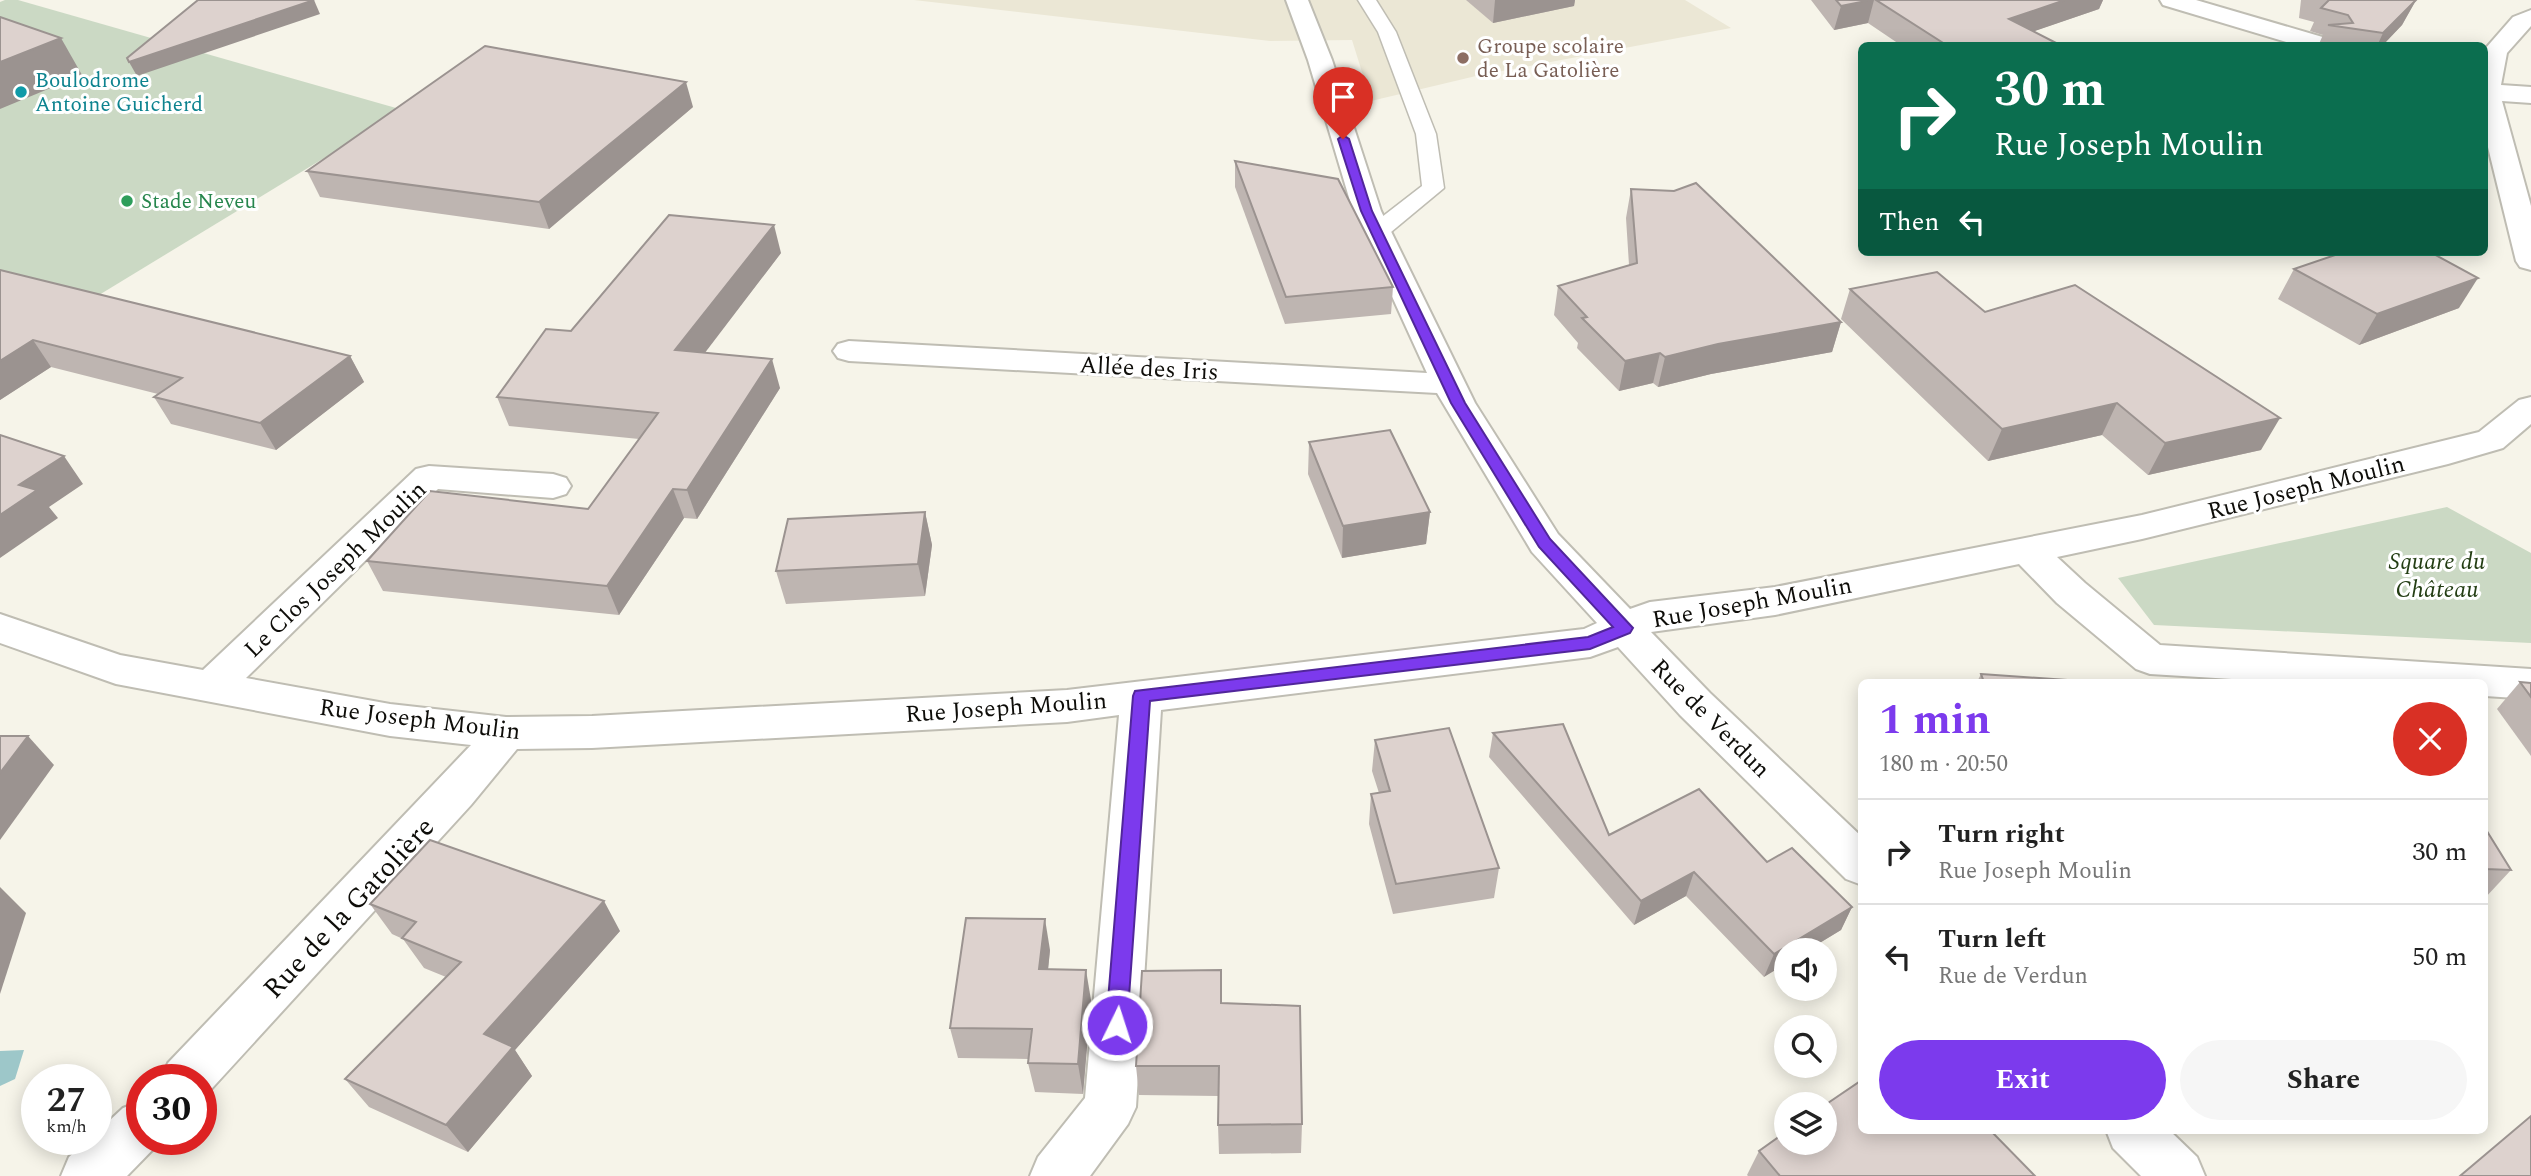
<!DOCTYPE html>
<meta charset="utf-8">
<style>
:root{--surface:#fff;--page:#f6f6f6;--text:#222;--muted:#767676;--line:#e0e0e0;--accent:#7c3aed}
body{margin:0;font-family:Spectral,serif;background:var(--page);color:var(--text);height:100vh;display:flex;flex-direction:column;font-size:26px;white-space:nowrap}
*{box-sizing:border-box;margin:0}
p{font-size:23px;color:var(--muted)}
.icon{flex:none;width:38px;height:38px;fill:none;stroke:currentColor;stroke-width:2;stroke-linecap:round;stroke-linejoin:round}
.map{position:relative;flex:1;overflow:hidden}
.side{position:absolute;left:1858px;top:679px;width:630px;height:455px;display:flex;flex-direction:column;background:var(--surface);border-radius:10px;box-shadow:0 4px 18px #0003}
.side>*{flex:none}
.banner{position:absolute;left:1858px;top:42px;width:630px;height:214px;border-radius:10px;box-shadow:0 4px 18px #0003;background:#0b6e4f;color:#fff;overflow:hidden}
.buttons{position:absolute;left:1774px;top:938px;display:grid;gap:14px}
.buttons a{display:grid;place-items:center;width:63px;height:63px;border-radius:50%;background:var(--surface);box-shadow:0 4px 18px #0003;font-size:35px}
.speed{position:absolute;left:21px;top:1064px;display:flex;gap:14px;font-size:35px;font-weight:700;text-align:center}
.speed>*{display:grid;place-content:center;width:91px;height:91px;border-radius:50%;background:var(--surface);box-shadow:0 4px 18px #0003;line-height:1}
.speed small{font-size:18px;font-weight:400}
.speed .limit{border:10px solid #d22;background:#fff;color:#111}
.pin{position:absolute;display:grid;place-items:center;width:60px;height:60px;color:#fff;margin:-72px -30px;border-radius:50% 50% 50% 0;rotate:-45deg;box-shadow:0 0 7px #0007}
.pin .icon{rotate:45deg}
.me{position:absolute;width:77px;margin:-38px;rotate:4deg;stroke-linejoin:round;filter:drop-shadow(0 0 5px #0008)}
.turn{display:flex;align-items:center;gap:24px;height:147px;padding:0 21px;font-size:32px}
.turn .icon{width:91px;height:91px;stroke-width:2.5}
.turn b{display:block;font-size:49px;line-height:60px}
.then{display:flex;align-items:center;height:66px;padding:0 21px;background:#0003;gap:14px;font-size:26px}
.round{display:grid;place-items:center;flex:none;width:74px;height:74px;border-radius:37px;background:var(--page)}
.summary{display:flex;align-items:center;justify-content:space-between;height:119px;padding:0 21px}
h1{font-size:42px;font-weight:700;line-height:52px;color:var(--accent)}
.cta{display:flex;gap:14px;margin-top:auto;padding:14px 21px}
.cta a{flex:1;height:80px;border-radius:42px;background:var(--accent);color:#fff;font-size:28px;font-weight:700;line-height:80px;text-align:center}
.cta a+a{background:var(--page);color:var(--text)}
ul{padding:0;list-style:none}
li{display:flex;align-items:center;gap:21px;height:105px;padding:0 21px;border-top:2px solid var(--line)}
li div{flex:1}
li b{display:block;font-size:26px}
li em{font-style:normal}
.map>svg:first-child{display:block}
.built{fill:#ebe7d5}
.green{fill:#cbd9c4}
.water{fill:#9dc7c9}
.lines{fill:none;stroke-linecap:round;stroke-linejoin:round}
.lane-casing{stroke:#bfbdb3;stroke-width:3}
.street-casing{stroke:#bfbdb3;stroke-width:4}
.lane{fill:#fff;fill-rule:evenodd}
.street{fill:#fff;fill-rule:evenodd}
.wall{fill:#beb5b1}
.shaded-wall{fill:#9b9390}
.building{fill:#ddd2ce;stroke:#9b9390;stroke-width:2}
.route{fill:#7c3aed;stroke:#51269a;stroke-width:2}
.education-dot{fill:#8d6e63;stroke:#fff;stroke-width:2.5}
.culture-dot{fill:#0f9aa8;stroke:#fff;stroke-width:2.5}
.leisure-dot{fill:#2e9e5b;stroke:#fff;stroke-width:2.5}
.labels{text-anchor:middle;stroke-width:6;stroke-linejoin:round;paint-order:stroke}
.far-education-label{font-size:21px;fill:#785e54;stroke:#fff;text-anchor:start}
.far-culture-label{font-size:21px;fill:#0d838f;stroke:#fff;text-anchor:start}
.far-leisure-label{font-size:21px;fill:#27864d;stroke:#fff;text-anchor:start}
.street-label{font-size:24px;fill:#0e0d09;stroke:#fff}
.park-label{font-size:24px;font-style:italic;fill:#243e14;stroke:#fff}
.near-street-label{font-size:28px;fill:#0e0d09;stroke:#fff}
</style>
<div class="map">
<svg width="2531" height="1176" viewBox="0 0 2531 1176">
<rect width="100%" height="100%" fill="#f6f4e9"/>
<path class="built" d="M914,0h771l46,28 -255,48 -105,25 -19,-61 -82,1z"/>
<g class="green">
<path d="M5,0h13l385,110 -327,199 -76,-18v-289z"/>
<path d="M2447,507l84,46v90l-377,-18 -36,-47z"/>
</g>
<path class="water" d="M24,1050l-9,29 -15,7v-35z"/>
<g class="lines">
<g class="lane-casing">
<path id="lane" d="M1358,0h18l20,32 40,102 8,54 -59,49h-16l-3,-5 3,-5 53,-41 -6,-52 -38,-102z"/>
</g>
<g class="street-casing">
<g id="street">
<path d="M1286,0h22l24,60 49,151 94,192 83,131 72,75 20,-7 125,-15 367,-72 337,-83 40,-32 12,-3v27l-28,24 -55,16 -306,75 -85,18 28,26 75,62 371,24v30l-46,-3v-14h-204l-131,-8 -14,-5 -79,-66 -38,-39 -244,51 -124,17 59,61 152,144v48l-16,-6 -166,-164 -62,-68 -28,10 -429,53 -25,397 -8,17 -38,52h-60l8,-19 47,-59 34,-383 -52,7 -475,26 -75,1 -46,56 -267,292 -3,1v-18h-41l8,-17 303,-318 -81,-9 -274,-52 -116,-41v-29l120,41 83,15 213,-201 13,-3 124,8 13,4 5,8 -5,8 -13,4 -115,-9 -192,189 144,26 116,13 86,-1 475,-26 517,-61 13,-6 -65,-71 -95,-159 -588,-32 -11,-3 -5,-7 5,-7 11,-3 578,32 -74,-162 -45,-151z"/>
<path d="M2160,0h36l140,41 3,5h-39l-137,-41z"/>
<path d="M2531,10v16l-24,27 -6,32 30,2v16l-29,-2 29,105v64l-11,-3 -4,-6 -31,-126v-86l28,-32z"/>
<path d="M142,1101v38h21l-36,37h-66l8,-19 20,-18h7v-6l27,-25z"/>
<path d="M2106,1130h63l28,27 8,19h-64l-28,-28z"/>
</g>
</g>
<use href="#lane" class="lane"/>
<use href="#street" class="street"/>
</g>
<g class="wall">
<path d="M1466,0h109l-1,6 -81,17z"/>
<path d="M1811,0h292l-4,9 -65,22 28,15h-160l-34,-23 -34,7z"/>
<path d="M2301,0h115l-14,25 -20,21h-64l5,-11 -13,-4 4,-9 -15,-4z"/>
<path d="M693,107l-144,122 -229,-32 -13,-26z"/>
<path d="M1235,161l158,126 -2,27 -106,10 -50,-137z"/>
<path d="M1631,189l210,133 -9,30 -121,22 -53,13 -5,-4 -34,8 -42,-43 1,-5 -24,-28 4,-29 71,-21 -3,-47z"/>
<path d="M781,253l-77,100 76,35 -83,131 -13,-1 -65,97 -236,-24 -16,-30 221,-52 51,-70 -130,-13 -12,-29 74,-66z"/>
<path d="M2294,269l165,39 -100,37 -81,-46z"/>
<path d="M0,270l350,86 14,26 -88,68 -105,-26 -17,-27 4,-3 -107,-27 -51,33z"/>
<path d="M1850,289l135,23 276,138 -113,25 -46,-40 -114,26 -147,-142z"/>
<path d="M1309,442l121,70 -4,32 -84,14 -34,-84z"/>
<path d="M925,512l7,33 -7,51 -139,8 -10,-33z"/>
<path d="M1981,674l115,8h-119z"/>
<path d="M2520,682l11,1v73l-34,-47z"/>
<path d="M1493,733l116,102 158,27 85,45 -11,23 -33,20h-21l-23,27 -78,-81 -52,29 -145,-168z"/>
<path d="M1375,740l124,128 -5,30 -101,16 -24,-90 2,-30 8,-1 -7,-22z"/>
<path d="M2485,828l26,42 -26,28z"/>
<path d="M370,904l250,27 -105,119 17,26 -64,76 -99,-45 -24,-28 101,-102 -22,-9 -21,-29 -11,-5z"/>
<path d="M1050,950l-2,19 43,31 -8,94 -48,-2 -7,-29 1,-4 -71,-1 -8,-30z"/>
<path d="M1222,1003l80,121 -1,29 -82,1 -1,-29v-29l-79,-1 -3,-29z"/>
<path d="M1759,1151l276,25h-287l-1,-1z"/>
</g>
<g class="shaded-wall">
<path d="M314,0l6,14 -183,62 -8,-14z"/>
<path d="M1495,0h80l-1,6 -81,17z"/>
<path d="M1871,0h3l-6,23 -34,7 7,-24z"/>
<path d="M2065,0h38l-4,9 -99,34 9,-24z"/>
<path d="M2415,2l-13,23 -20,21h-5l6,-13z"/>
<path d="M61,38l21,37 -82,34v-47z"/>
<path d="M686,82l7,25 -144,122 -10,-27z"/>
<path d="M774,225l7,28 -96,126 -10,-29z"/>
<path d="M2478,278l-19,30 -100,37 18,-31z"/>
<path d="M1841,322l-9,30 -121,22 -53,13 7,-30 53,-13z"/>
<path d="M33,340l18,27 -51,33v-39z"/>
<path d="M1660,353l-7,30 -34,8 6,-30z"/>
<path d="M350,356l14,26 -88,68 -16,-27z"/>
<path d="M772,359l8,29 -83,131 -10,-29z"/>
<path d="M2117,403l-15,32 -114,26 14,-32z"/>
<path d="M2280,418l-19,32 -113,25 17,-32z"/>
<path d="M64,456l19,28 -34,23 9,11 -58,40v-43l19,-30z"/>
<path d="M673,489l11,29 -65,97 -12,-29z"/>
<path d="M925,512l7,33 -7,51 -7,-32z"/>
<path d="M1430,512l-4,32 -84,14 1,-32z"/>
<path d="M28,736l26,29 -54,75v-67z"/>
<path d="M1694,872l-8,24 -52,29 7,-24z"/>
<path d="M0,887l26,26 -26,81z"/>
<path d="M604,901l16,30 -105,119 17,26 -64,76 -22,-27 38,-91z"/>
<path d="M1852,907l-11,23 -33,20h-21v13l-23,14 10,-23z"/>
<path d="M1045,919l5,31 -5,50 -6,-31z"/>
<path d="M1086,970l5,30 -8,94 -5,-30z"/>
</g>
<g class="building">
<path d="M198,0h116l-185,62 -2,-4z"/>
<path d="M1836,0h35l-30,6z"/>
<path d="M1876,0h189l-56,19 53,27h-114z"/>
<path d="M2329,0h87l-33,33 -55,-8 25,-2 -5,-8 -27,-7z"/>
<path d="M0,17l61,21 -61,24z"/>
<path d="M485,46l201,36 -147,120 -232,-31z"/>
<path d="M1235,161l103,18 55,108 -107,10z"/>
<path d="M1696,183l145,139 -123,22 -53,13 -5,-4 -35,8 -43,-43 5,-1 -29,-31 79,-23 -6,-74 43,2z"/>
<path d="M669,215l105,10 -99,125 97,9 -85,131 -14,-1 -66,97 -240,-25 63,-70 158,18 70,-96 -161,-16 49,-68 25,2z"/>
<path d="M2344,252h86l48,26 -101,36 -83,-45z"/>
<path d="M0,270l350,86 -90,67 -106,-26 28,-19 -149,-38 -33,21z"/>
<path d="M1937,272l48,40 90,-27 205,133 -115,25 -48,-40 -115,26 -152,-140z"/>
<path d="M1390,430l40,82 -87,14 -34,-84z"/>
<path d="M0,435l64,21 -45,29 18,5 -37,25z"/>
<path d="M925,512l-7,52 -142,7 12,-52z"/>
<path d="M1981,674l115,8h-112z"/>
<path d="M2520,682l11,1v14z"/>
<path d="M1563,724l46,111 90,-46 68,73 25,-14 60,59 -78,47 -80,-82 -53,29 -148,-168z"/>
<path d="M1449,728l50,140 -103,16 -25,-90 19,-3 -15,-51z"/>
<path d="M0,736h28l-28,37z"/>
<path d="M2485,828l26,42 -26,-1z"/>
<path d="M430,840l174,61 -120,133 29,13 -67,78 -101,-46 116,-117 -59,-24 14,-16 -46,-18z"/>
<path d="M966,918l79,1 -6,50 47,1 -8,94 -50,-1 4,-34 -82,-1z"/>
<path d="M1221,970v33l79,3 2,118 -84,1 1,-59h-83l6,-95z"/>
<path d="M1862,1080v50h128l45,46h-255l-21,-25 28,-20v12h38v-38z"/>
<path d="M2531,1116v60h-71z"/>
</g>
<path class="route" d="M1343,135l6,4 23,72 93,192 85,136 83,89 -3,5 -40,16 -440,52 -23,324 -3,7 -7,2 -8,-2 -3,-7 27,-329 2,-5 453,-54 25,-10 -74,-80 -88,-144 -90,-192 -23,-72z"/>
<circle class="education-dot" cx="1463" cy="58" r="7"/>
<circle class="culture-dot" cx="21" cy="92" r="7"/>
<circle class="leisure-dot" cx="127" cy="201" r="7"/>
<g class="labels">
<g class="far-education-label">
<text x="1477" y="53">Groupe scolaire<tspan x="1477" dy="24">de La Gatolière</tspan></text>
</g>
<g class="far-culture-label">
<text x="35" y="87">Boulodrome<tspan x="35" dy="24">Antoine Guicherd</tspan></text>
</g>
<g class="far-leisure-label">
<text x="141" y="208">Stade Neveu</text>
</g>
<g class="street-label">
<text transform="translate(1149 368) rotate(3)" y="8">Allée des Iris</text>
<text transform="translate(2306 487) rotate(-14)" y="8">Rue Joseph Moulin</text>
<text transform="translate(335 569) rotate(-44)" y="8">Le Clos Joseph Moulin</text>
<text transform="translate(1752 602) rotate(-10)" y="8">Rue Joseph Moulin</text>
<text transform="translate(1006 707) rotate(-4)" y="8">Rue Joseph Moulin</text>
<text transform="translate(1711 718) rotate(45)" y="8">Rue de Verdun</text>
<text transform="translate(420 719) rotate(7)" y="8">Rue Joseph Moulin</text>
</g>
<g class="park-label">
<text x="2437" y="569">Square du<tspan x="2437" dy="28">Château</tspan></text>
</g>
<g class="near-street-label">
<text transform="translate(348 907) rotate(-47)" y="10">Rue de la Gatolière</text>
</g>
</g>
</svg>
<div class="buttons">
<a><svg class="icon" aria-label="sound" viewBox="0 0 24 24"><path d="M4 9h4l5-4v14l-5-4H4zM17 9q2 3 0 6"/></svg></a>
<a><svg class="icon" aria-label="search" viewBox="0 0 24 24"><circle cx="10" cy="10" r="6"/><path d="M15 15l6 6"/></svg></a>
<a><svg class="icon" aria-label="layers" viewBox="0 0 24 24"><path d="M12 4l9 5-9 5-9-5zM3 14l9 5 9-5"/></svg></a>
</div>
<div class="speed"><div>27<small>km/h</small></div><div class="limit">30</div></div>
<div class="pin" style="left:1343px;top:139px;background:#d93025"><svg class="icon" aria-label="arrive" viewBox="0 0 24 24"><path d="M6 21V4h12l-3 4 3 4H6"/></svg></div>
<svg class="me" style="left:1117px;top:1025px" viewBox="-20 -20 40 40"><circle r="17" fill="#7c3aed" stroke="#fff" stroke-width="3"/><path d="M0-11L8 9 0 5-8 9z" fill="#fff"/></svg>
<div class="banner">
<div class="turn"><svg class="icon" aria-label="right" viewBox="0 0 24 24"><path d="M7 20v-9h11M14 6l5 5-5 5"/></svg><div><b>30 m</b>Rue Joseph Moulin</div></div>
<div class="then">Then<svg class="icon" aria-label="left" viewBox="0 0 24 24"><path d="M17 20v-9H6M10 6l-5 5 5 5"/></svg></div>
</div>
<section class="side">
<div class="summary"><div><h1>1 min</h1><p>180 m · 20:50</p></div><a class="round" style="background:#d93025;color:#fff"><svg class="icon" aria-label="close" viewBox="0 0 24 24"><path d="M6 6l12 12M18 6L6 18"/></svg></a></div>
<ul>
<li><svg class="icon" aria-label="right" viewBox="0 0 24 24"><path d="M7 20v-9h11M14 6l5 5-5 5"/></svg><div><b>Turn right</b><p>Rue Joseph Moulin</p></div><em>30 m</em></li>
<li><svg class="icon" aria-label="left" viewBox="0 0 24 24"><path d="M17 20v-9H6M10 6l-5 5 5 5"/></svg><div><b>Turn left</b><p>Rue de Verdun</p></div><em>50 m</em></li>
</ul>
<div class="cta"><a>Exit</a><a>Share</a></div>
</section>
</div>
